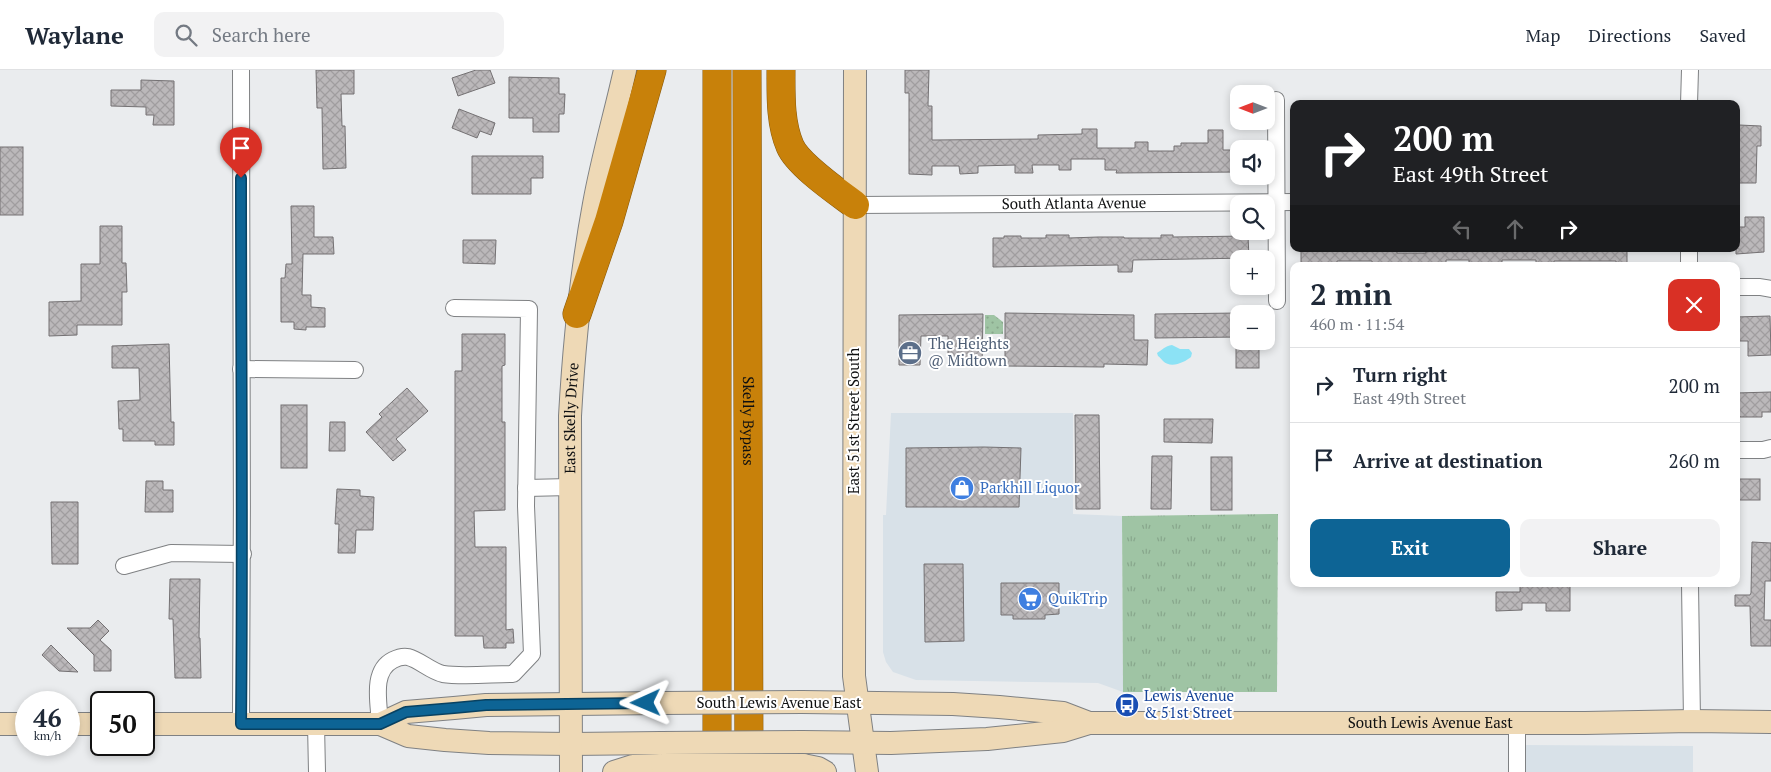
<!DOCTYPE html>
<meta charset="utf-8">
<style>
:root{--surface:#fff;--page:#f2f2f3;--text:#1f2937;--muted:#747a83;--line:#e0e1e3;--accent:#0d6495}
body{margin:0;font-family:"PT Serif",serif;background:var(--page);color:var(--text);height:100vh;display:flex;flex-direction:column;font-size:19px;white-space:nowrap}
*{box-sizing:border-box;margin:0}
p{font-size:16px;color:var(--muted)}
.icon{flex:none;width:28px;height:28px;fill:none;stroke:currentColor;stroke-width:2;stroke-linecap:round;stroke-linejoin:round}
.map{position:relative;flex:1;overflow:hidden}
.panel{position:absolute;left:1290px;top:192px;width:450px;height:325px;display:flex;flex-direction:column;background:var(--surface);border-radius:10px;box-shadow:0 2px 8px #0003}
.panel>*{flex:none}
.banner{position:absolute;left:1290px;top:30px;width:450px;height:152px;border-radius:10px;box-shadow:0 2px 8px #0003;background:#202124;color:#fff;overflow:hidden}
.needle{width:32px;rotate:270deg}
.fabs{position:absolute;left:1230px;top:15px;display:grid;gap:10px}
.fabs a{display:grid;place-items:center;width:45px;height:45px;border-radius:10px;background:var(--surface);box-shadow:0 2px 8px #0003;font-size:25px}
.speed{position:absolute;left:15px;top:621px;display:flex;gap:10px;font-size:25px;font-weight:700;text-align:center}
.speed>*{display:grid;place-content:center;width:65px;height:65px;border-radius:50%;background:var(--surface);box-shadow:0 2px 8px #0003;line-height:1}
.speed small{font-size:12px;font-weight:400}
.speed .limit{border:2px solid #111;border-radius:8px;background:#fff;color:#111}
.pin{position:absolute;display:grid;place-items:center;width:42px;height:42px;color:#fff;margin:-51px -21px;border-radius:50% 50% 50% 0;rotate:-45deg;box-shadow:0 0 5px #0007}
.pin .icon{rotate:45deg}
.me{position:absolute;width:55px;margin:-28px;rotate:269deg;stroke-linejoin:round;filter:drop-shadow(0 0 4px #0008)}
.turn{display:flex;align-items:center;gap:18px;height:105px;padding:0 20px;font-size:22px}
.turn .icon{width:65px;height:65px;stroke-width:2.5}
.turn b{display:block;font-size:35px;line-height:42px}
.lanes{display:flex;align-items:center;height:48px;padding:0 20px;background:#0003;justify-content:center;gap:25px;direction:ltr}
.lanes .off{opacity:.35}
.round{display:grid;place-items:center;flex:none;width:52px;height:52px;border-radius:10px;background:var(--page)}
.head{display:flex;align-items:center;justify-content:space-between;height:85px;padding:0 20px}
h1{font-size:30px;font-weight:700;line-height:38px}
.button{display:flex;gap:10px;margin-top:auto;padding:10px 20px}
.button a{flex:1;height:58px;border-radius:10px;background:var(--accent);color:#fff;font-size:20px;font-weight:700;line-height:58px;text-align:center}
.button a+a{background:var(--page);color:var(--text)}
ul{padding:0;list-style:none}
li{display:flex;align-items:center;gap:15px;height:75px;padding:0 20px;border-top:1px solid var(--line)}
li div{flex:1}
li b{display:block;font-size:19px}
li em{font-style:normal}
header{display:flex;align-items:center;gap:30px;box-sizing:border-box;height:70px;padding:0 25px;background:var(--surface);border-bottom:1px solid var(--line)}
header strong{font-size:24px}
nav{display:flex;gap:28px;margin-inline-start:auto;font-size:18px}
.search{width:350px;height:45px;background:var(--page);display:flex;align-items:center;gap:12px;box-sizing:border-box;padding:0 18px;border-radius:10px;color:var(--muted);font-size:19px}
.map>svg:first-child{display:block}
.built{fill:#d8e1e8}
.grass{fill:url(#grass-tufts)}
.park{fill:url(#park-dots)}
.water{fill:#8ce2f5}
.building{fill:url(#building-cross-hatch);stroke:#747173}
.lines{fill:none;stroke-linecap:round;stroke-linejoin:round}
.street-casing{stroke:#7f8183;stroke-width:18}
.secondary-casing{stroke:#7f8183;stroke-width:24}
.highway-casing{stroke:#87590c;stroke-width:29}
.street{stroke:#fff;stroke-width:16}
.secondary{stroke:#eed9b6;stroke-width:22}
.highway{stroke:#c8810a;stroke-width:28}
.secondary-bridge-casing{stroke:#7f8183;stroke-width:24;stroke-linecap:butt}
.secondary-bridge{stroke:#eed9b6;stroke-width:22}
.route-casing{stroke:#084161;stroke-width:12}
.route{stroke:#0d6495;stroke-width:9}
.labels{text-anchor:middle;stroke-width:4;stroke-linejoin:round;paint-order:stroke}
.street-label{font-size:15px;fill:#0f1011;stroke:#fff}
.service-label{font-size:15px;fill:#4e5e75;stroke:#fff;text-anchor:start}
.shop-label{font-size:15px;fill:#366cbe;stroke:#fff;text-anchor:start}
.transit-label{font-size:15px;fill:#164399;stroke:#fff;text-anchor:start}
</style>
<header>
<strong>Waylane</strong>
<div class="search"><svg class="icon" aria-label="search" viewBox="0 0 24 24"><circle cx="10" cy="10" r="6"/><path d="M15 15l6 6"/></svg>Search here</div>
<nav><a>Map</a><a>Directions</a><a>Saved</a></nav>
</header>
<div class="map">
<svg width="1771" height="702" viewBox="0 0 1771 702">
<defs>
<pattern id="grass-tufts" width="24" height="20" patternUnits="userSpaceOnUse" patternTransform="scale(1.25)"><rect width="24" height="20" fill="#9fc4a4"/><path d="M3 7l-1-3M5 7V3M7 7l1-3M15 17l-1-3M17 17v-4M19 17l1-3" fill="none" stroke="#88a78c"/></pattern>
<pattern id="park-dots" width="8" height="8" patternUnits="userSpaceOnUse" patternTransform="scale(1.25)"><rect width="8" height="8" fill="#9fc4a4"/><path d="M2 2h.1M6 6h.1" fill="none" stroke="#88a78c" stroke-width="1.8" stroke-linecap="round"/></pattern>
<pattern id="building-cross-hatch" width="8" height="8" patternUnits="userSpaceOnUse" patternTransform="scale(1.25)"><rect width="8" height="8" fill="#bbb8ba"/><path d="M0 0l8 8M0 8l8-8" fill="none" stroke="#a09d9f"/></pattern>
</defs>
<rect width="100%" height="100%" fill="#eaecee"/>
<g class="built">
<path d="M891,343h182v101l49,2 1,176 -25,-9 -182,-3 -23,-8 -7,-10 -3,-10v-137h3z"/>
<path d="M1526,675l167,1v26h-167z"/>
</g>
<path class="grass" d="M1278,444l-1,178h-154l-1,-176z"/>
<path class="park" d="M985,245h9l9,7v12h-18z"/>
<path class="water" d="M1172,275l8,4h9l3,4 -1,4c-6,5 -20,12 -28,4 -2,-2 -3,-4 -5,-5l-1,-3c5,-3 8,-7 15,-8z"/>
<g class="building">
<path d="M316,0h38v24h-13l1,32h3l1,42 -23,1 -1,-61h-5z"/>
<path d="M476,0h14l5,13 -37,13 -6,-18z"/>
<path d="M905,0h24l-1,36h4v34l106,-1v-4l44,-1v-5h15v19h38v-6h13v9h26v-5h7v-3h27v-13h15v20h16v22l-123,1 1,-3h-12v-11h-34v11h-12v-5h-27l1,8h-18v-8l-37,1v7l-18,1 -1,-8h-27v9l-23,-1v-81h-4z"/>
<path d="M509,7l50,1v16h6l-1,20h-5v18h-26v-14h-24z"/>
<path d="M141,10l33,1v44h-21l1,-10h-8v-8l-35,-1v-16h30z"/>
<path d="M459,39l36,14 -4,12 -11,-4 -3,7 -25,-10z"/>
<path d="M1739,55l22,1v20h-4l-1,37h-18z"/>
<rect x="0" y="77" width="23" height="68"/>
<path d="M472,86h71v22h-12v16h-59z"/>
<path d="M291,136h23v31h19l1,17h-31l-1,41h9v12l14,1v19h-19v3l-12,-1v-7h-13v-44h4l1,-14h6z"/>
<path d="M1745,147h19v35l-28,2v-27h9z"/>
<path d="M100,156h22v37h4l1,29h-5v33h-45v10l-28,1v-34l32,-1v-37h19z"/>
<path d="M1046,165h23v3l29,-1h26v1h37v-3h12v2l75,-1 1,22 -116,2 -1,12h-14v-7l-125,2v-29h11v-2h17v2h25z"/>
<path d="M463,170h33l-1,24 -32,-1z"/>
<path d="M1317,179h80v4h29v-4h201v17h-11v-5h-62v5h-18v-6h-34v5l-33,1v-6h-23v6h-74v-5h-35v5h-36v-15h16z"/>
<path d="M1005,243l129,2v25h14l-1,25 -43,-1v3l-99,-1z"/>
<path d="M983,244l-1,52h-34v-30h-27l-1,29h-21v-50z"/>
<path d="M1155,244l84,-1v24l-84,1z"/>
<path d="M1770,246l1,39 -23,1v-15h-12v-24z"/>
<path d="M462,264h43v31l-3,1v56h3v88l-31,1 1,36h31v83l7,-1 1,14h-8v5h-22l-1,-12h-28v-265h7z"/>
<rect x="1236" y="271" width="23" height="27"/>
<path d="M169,274l2,78h3v23h-19v-4h-32v-12h-4l-1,-28 22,-1 -1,-32h-27v-22z"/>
<path d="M407,318l21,23 -32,28 10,11 -13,11 -27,-29 16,-15 -3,-3z"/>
<path d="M1771,322v20h-9v5h-22v-1h-4v-23z"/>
<rect x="281" y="335" width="26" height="63"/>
<path d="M1075,345h24l1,94h-24z"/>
<path d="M1164,349h49l-1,24 -48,-1z"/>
<path d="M330,352h15v29h-16z"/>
<path d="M984,377l37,1 -2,59h-113v-59z"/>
<path d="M1152,386h20l-1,53h-20z"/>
<rect x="1211" y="387" width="21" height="53"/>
<rect x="1736" y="409" width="24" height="21"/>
<path d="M146,411h17v9h10v22h-28z"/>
<path d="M337,419l23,1v6l14,1 -1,33h-17l-1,23h-17l1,-29h-4z"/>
<path d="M51,432h27v62h-26z"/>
<path d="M1752,472l19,1v38h-6l-1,39h7v26h-20l-1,-40h-15v-11h15l1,-2z"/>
<path d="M924,494h39l1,77 -39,1z"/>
<path d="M170,509h30l-1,59h1l1,40h-26l-2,-59h-4z"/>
<path d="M1001,513h58v31l-14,1v4h-32v-4h-12z"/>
<path d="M1520,514h50v27h-24v-8h-24v7l-26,1v-19h24z"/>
<path d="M98,550l11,11 -9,9 11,10v21h-17v-16l-27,-27h23z"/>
<path d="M51,575l27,27 -19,-1 -17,-16z"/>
</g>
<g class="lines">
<g class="street-casing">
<g id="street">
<path d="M1276,30l1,201"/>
<path d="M1689,34l1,-34"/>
<path id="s1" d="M855,135l439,-3"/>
<path d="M1689,179v17"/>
<path d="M1736,217h24l11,2"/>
<path d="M241,299l114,1"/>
<path d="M1736,380h27l8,-2"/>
<path d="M526,418l44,-1"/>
<path d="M124,496l47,-13 72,1"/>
<path d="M1690,514l2,137"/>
<path d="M1517,653v49"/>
<path d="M241,654c2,-218 0,-436 0,-654"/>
<path d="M316,654l1,48"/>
<path d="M380,654c-1,-21 -9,-53 13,-64 4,-2 10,-4 15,-3 12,3 22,14 35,17 18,3 50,0 70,0l19,-20 -6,-148 3,-197 -75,-1"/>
</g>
</g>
<g class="secondary-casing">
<g id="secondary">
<path d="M855,0l-1,606 13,96"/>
<path d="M802,632l151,2 46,3 64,6 26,10"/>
<path d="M0,654h26"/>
<path d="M69,654h32"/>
<path d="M144,654h236l26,-12 48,-4 32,-3 176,-2"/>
<path d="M380,654l28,12 37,4 44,3 82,1 90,-1"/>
<path id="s2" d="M802,672l89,1 96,-4 76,-8 26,-8h496l107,-2 79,1"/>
<path d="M803,695l15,3 7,4"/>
<path id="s3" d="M571,702l-1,-356c4,-71 11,-142 24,-212 8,-45 21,-89 31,-134"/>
<path d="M614,702l19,-6 29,-1"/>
</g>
</g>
<g class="highway-casing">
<g id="highway">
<path d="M717,0v698"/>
<path id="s4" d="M747,0l2,698"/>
<path d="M781,0c0,25 -1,53 9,76 8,19 48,46 65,59"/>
<path d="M577,244l32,-93 43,-151"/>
</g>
</g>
<use href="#street" class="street"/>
<use href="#secondary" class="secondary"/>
<use href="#highway" class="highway"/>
<g class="secondary-bridge-casing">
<g id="secondary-bridge">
<path d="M662,633l140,-1"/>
<path d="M661,673l141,-1"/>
<path d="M662,695h141"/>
</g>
</g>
<use href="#secondary-bridge" class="secondary-bridge"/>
</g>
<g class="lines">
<g class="route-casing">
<path id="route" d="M241,108c0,182 2,364 0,546h139l26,-12 48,-4 32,-3 160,-2"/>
</g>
<use href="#route" class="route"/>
</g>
<defs>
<g id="office-disc" transform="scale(1.25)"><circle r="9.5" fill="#5c6f8a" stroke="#fff"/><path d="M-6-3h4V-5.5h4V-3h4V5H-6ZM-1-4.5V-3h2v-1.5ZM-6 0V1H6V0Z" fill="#fff"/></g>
<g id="shop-disc" transform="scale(1.25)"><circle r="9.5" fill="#3f7fe0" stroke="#fff"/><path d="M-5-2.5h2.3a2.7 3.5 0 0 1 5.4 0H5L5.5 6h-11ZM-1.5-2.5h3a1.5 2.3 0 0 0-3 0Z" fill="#fff"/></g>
<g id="supermarket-disc" transform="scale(1.25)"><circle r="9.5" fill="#3f7fe0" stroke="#fff"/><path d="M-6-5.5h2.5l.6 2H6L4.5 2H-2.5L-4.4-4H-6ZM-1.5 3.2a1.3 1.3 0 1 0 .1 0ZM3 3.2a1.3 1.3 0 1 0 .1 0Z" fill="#fff"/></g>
<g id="bus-disc" transform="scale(1.25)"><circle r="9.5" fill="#1a4fb4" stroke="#fff"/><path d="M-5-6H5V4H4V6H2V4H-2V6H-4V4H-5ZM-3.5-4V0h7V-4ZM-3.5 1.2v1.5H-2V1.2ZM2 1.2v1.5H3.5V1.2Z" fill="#fff"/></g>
</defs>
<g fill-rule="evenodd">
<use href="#office-disc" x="910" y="283"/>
<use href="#shop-disc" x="962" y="418"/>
<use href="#supermarket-disc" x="1030" y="529"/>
<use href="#bus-disc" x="1127" y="635"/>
</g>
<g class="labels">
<g class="street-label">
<text dy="5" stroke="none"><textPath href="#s1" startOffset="219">South Atlanta Avenue</textPath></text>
<text dy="5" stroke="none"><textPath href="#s3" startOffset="354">East Skelly Drive</textPath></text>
<text dy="5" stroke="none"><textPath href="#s4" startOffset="351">Skelly Bypass</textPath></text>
<text transform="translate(854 351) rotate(-90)" y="5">East 51st Street South</text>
<text x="779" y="638">South Lewis Avenue East</text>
<text dy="5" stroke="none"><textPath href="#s2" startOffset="630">South Lewis Avenue East</textPath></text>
</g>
<g class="service-label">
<text x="928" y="279">The Heights<tspan x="928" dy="17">@ Midtown</tspan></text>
</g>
<g class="shop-label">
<text x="980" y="423">Parkhill Liquor</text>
<text x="1048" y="534">QuikTrip</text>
</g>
<g class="transit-label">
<text x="1144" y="631">Lewis Avenue<tspan x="1144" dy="17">&amp; 51st Street</tspan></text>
</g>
</g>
</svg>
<div class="fabs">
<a><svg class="needle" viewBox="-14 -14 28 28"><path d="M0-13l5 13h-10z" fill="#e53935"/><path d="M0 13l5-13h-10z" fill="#747a83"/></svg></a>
<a><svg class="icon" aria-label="sound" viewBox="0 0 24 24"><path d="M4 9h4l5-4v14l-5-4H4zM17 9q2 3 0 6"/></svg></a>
<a><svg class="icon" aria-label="search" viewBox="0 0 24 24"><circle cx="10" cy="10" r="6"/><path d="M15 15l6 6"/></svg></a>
<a>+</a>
<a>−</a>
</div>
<div class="speed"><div>46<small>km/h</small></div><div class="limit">50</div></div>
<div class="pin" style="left:241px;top:108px;background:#d93025"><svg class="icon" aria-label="arrive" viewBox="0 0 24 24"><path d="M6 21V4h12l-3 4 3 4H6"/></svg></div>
<svg class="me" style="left:646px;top:633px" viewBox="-20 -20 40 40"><path d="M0-17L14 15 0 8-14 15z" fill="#0d6495" stroke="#fff" stroke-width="4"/></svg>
<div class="banner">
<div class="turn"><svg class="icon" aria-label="right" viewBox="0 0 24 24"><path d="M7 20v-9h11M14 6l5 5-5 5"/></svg><div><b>200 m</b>East 49th Street</div></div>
<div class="lanes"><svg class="icon off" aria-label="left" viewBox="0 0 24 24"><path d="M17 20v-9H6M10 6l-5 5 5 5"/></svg><svg class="icon off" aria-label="ahead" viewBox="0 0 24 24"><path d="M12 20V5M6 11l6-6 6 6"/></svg><svg class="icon" aria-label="right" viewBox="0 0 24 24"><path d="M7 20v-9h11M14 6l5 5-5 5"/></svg></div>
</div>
<section class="panel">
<div class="head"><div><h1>2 min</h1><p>460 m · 11:54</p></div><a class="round" style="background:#d93025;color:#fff"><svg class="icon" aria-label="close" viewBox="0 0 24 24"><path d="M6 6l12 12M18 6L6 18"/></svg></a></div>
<ul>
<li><svg class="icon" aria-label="right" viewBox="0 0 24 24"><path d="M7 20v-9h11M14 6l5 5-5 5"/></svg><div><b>Turn right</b><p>East 49th Street</p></div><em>200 m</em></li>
<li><svg class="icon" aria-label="arrive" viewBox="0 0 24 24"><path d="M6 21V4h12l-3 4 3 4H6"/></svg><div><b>Arrive at destination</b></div><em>260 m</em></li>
</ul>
<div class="button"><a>Exit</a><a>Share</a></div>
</section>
</div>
